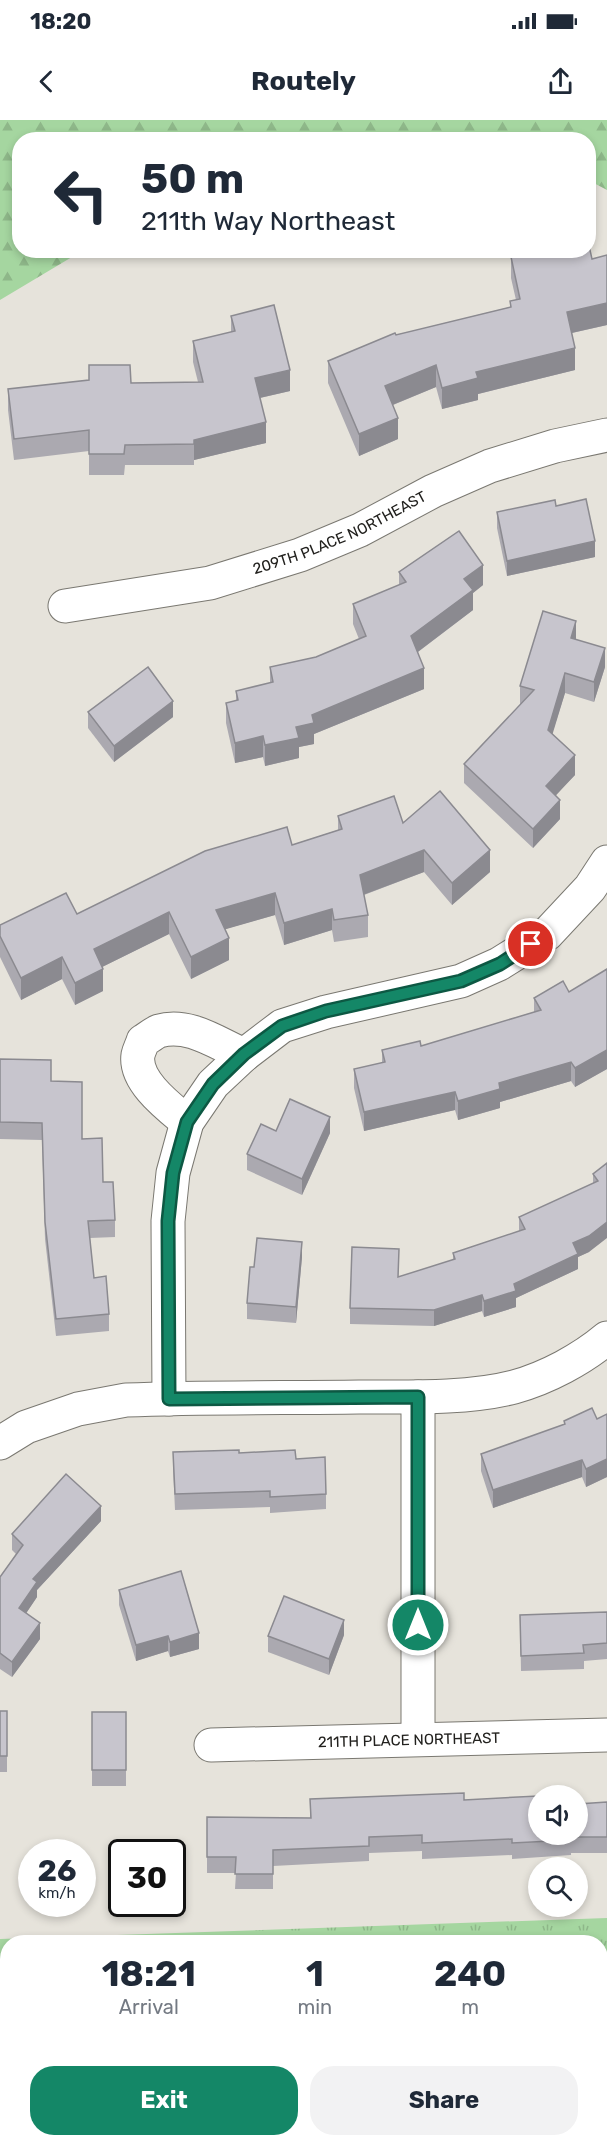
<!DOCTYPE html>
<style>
:root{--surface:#fff;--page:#f2f2f3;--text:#1f2937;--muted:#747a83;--accent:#148767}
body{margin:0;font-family:Rubik,sans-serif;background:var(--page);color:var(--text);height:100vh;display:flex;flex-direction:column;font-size:22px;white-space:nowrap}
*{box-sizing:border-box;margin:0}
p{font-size:20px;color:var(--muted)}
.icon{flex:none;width:33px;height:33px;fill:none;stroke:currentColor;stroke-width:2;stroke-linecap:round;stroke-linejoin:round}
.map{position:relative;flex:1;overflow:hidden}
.side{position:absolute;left:0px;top:1815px;width:608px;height:212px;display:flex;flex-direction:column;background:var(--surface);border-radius:24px 24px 0 0;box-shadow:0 3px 9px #0003}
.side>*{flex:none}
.top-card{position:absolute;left:12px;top:12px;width:584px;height:126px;border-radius:24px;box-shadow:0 3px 9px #0003;background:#fff;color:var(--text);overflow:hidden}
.tools{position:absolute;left:528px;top:1665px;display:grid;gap:12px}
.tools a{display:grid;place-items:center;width:60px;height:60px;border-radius:50%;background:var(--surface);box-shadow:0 3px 9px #0003;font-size:30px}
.speed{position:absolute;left:18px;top:1719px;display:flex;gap:12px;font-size:30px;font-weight:700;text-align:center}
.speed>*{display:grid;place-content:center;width:78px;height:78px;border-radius:50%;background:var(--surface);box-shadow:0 3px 9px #0003;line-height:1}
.speed small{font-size:15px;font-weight:400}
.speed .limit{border:3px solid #111;border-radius:9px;background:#fff;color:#111}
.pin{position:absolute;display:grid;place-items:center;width:51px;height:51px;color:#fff;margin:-26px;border:3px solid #fff;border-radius:50%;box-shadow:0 2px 6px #0007}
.me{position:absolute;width:66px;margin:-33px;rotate:0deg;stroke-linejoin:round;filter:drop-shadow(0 0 4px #0008)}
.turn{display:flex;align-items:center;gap:21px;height:126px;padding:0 30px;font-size:27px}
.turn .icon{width:78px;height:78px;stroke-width:2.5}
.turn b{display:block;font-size:42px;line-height:51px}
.eta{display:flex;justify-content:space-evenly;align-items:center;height:102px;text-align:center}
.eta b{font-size:36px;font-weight:700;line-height:42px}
.cta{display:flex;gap:12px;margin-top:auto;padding:12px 30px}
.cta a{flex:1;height:69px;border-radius:24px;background:var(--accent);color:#fff;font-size:24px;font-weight:700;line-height:69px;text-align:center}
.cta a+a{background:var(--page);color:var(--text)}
.status{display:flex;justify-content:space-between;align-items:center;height:42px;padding:0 30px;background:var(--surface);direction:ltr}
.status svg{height:16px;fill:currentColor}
header{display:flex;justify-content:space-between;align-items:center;height:78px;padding:0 30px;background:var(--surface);font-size:27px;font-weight:700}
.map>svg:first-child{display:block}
.forest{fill:url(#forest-firs)}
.park{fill:url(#park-tufts);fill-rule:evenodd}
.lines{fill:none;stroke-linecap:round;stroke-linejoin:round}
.minor-casing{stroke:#7a7871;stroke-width:35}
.tertiary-casing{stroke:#7a7871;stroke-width:35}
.minor{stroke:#fff;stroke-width:33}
.tertiary{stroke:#fff;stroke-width:33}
.wall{fill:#aba9b0}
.shaded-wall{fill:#8b8a90}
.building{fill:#c7c5cd;stroke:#8b8a90;stroke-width:1.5}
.route-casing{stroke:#0d5843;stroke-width:15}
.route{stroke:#148767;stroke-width:10}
.labels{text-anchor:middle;stroke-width:4.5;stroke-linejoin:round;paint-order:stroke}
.street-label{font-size:15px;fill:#22211e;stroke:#e6e3db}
</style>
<div class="status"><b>18:20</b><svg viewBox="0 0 49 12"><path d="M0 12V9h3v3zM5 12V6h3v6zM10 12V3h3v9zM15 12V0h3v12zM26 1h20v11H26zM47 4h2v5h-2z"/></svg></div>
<header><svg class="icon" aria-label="back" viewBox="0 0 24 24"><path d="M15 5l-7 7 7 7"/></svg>Routely<svg class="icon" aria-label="share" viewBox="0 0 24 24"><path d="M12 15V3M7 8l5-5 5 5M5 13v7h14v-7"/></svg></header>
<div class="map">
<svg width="607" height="2026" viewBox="0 0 607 2026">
<defs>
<pattern id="forest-firs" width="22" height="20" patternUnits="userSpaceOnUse" patternTransform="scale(1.5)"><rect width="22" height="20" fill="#a5d6a0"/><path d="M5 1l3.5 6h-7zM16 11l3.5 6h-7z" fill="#8eb789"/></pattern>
<pattern id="park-tufts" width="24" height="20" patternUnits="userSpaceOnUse" patternTransform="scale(1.5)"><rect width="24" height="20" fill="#a5d6a0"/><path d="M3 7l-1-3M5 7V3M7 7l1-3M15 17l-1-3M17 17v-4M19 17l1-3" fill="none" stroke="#8eb789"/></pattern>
</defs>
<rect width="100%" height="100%" fill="#e6e3db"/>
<path class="forest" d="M0,0h607v70l-19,-10v-40h-568v110l62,1 -82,49z"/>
<path class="park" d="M607,1798v228h-607v-207zM8,1822h592v197h-592z"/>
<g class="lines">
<g class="minor-casing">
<g id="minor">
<path id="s1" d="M65,486l145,-23 90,-28 60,-25 73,-39 57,-25 65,-20 52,-11"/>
<path d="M187,1002c-18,-15 -53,-41 -49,-67 1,-5 4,-10 5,-14 5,-3 11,-8 16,-10 30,-9 59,13 85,24"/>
<path d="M169,1279l-1,-178 5,-48 14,-51 26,-38 31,-29 38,-29 44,-14 135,-31 38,-17 48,-30 43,-46 17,-26"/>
<path d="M418,1619v-342"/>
<path id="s2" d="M211,1625l396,-10"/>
</g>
</g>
<g class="tertiary-casing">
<path id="tertiary" d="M0,1323l26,-16 52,-18 48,-9c78,-3 156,-2 233,-3 49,0 109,2 155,-10 33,-9 68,-28 93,-49"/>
</g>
<use href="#minor" class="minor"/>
<use href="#tertiary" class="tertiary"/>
</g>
<g class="wall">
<path d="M511,137l96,68 -35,8 3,37 -97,24v6l-36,9 -6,-22 -43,18 5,34 -39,17 -31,-73v-22l68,-26 114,-28v-6l6,-1 -5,-22z"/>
<path d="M231,196l59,75 -30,7 6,45 -72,17v5h-69l-1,10h-35v-24l-75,9 -6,-50v-21l123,-6 67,-1 -5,-20v-21l38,-9z"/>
<path d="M556,386l39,51 -88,19 -10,-48v-16z"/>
<path d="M399,452l84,13 -10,8v17l-55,42 6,37 -110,45v10l-15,3v11l-34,8 -2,-9 -28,6 -9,-40v-20l10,-2v-10l34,-8v-16l46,-10 43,-18 -6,-15v-20l46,-19z"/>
<path d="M576,519l29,28 -11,35 -29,-9 -13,41 23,41 -20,20 5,24 -27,29 -69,-65v-19l56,-59v-19z"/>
<path d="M88,592l85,5 -59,45 -26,-34z"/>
<path d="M338,696l65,7 87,49 -38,33 -28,-33 -60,23 4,20v22l-34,5 -2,-12 -48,15 -9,-30 -50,14 4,31 -38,19 -22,-45 -67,33 1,24 -28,14 -13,-26 -41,21 -21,-43v-32l77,-11 261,-84z"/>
<path d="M607,849v100l-32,18 -4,-6 -71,21v6l-42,12 -3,-10 -91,21 -10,-43v-19l28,-6v-13l39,-4 113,-34v-14l35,-6z"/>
<path d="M0,939l51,22 31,58 21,43 12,38v17l-25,1 4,40 15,36v17l-53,5 -11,-97 -3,-99 -42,-1z"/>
<path d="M276,1011l54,2 -28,62 -55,-25v-16z"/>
<path d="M607,1043l-18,89 -11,5v12l-62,29v9l-32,10 -2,-6 -48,15 -84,-2v-16l49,-44 -1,13 55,-17v-7l66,-22v-14l74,-33v-10z"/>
<path d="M302,1137l-6,66 -49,-4v-16l7,-36z"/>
<path d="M607,1294v63l-21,10 -4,-10 -89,31 -12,-37v-17l83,-29v-4l33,-2z"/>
<path d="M239,1333l57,6 30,35v15l-56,4v-6l-95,3 -2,-43z"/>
<path d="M101,1401l-64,69v7l-11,16 14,26 -28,38 -12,-8v-92l16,-23 -4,-4v-16z"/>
<path d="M119,1470l80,59 -29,8 -2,-6 -32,10 -17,-56z"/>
<path d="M607,1492v47l-23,2v8l-63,2 -1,-56z"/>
<path d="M344,1515l-15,40 -61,-23v-16z"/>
<rect x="0" y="1591" width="7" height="61"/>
<rect x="92" y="1592" width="34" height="74"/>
<path d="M310,1679l154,1 74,34 69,-32v51h-36v2l-59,4v-4l-90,4v-8l-53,2v8l-96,5v23h-38l1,-16h-29v-56l103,1z"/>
</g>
<g class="shaded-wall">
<path d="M607,183v22l-40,9v-22z"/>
<path d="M575,228v22l-97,24v6l-36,9v-21l34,-16z"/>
<path d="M436,245v22l-51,21v-22z"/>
<path d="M290,250v21l-35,8v-21z"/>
<path d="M398,298v21l-39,17v-22z"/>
<path d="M266,302v21l-72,17v-20z"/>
<path d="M595,421v16l-88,19v-15z"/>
<path d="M483,445v20l-10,8v17l-62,47v-21l53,-57z"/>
<path d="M576,501v20l-5,-3z"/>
<path d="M605,528v19l-11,35v-20z"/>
<path d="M424,548v21l-110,45v10l-15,3v11l-34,8v-21l31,-18 16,-12z"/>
<path d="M565,553v20l-17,56v-19z"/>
<path d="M173,581v16l-59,45v-16z"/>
<path d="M263,616v21l-28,6v-20z"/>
<path d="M575,635v20l-29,31v-20z"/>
<path d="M560,680v19l-27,29v-19z"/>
<path d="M424,730v22l-64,24v-21z"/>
<path d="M490,730v22l-38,33v-22z"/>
<path d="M275,773v22l-59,17v-22z"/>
<path d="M332,789v21l-48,15v-22z"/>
<path d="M169,792v22l-75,37v-22z"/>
<path d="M229,818v22l-38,19v-22z"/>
<path d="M62,837v22l-41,21v-22z"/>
<path d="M103,849v22l-28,14v-22z"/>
<path d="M607,930v19l-32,18v-19z"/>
<path d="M571,942v19l-71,21v6l-42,12v-19l41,-18z"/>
<path d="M455,972v18l-91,21v-19z"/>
<path d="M330,997v16l-28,62v-16z"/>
<path d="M607,1102v16l-18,14 -11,5v12l-62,29v9l-32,10v-16l30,-17 59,-41z"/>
<path d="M302,1122v15l-6,66v-16z"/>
<path d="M482,1175v16l-48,15v-16z"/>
<path d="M607,1339v18l-21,10v-18z"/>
<path d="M582,1340v17l-89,31v-18z"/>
<path d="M101,1386v15l-64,69v7l-18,27v-16l14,-29z"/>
<path d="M344,1500v15l-15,40v-16z"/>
<path d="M40,1503v16l-28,38v-15z"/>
<path d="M199,1513v16l-29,8v-15z"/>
<path d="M168,1516v15l-32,10v-16z"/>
</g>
<g class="building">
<path d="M588,121l4,18 15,-4v48l-40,9 8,36 -99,24 2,6 -36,10 -6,-23 -51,21 13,32 -39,16 -31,-73 67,-28 1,2 115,-28 -1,-6 10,-2 -9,-42 28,-7h49z"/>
<path d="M274,185l16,65 -35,8 11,44 -72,18v4l-69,1 -1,9h-35v-24l-75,9 -6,-50 81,-9v-15h41l1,18 72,-1 -10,-41 42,-10 -4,-15z"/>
<path d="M586,379l9,42 -88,20 -10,-49 58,-12 1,6z"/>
<path d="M459,411l24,34 -19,14 9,11 -62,46 13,32 -112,47 2,8 -18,4 3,11 -34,7 -2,-9 -28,7 -9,-40 12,-3 -2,-9 37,-9 -3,-15 46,-10 50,-21 -13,-32 53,-22 -7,-10z"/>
<path d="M543,491l33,10 -5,17 34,10 -11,34 -29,-9 -17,57 27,25 -29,31 14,14 -27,29 -69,-65 70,-74 -14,-4z"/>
<path d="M148,547l25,34 -59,45 -26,-34z"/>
<path d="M440,671l50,59 -38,33 -28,-33 -64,25 8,40 -34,5 -2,-11 -48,14 -9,-30 -59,17 13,28 -38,19 -22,-45 -75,37 9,20 -28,14 -13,-26 -41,21 -21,-42v-11l66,-32 11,21 128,-63 82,-24 5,18 50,-16 -4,-13 56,-20 9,27z"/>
<path d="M607,849v81l-32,18 -4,-6 -72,21 1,6 -42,12 -3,-9 -91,20 -10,-43 31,-7 -3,-12 38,-9 1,5 120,-36 -7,-12 29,-17 6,11z"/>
<path d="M0,939l51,1v21l31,1v57l20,-1 1,44h10l2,38 -27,1 6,57 12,-2 3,38 -53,5 -11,-97 -3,-99 -42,-1z"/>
<path d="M290,979l40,18 -28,62 -55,-25 14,-30 15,7z"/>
<path d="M607,1043v59l-18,14 -16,7 5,11 -64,30 2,7 -32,10 -2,-6 -48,15 -84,-2 2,-61 47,2 -1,28 57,-18 -2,-6 72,-24 -6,-12 79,-36 -5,-7z"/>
<path d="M257,1118l45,4 -6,65 -49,-4 3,-36h4z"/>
<path d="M592,1288l5,11 10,-5v45l-21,10 -4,-9 -89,30 -12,-36 84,-30 -1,-3z"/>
<path d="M239,1330v3l56,-3 1,9 29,-2 1,37 -56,3v-6l-95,3 -2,-42z"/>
<path d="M66,1354l35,32 -68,73 4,3 -18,26 21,15 -28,39 -12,-9v-76l23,-32 -11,-11z"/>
<path d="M181,1451l18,62 -29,9 -2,-6 -32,9 -17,-55z"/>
<path d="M284,1476l60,24 -15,39 -61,-23z"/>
<path d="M607,1492v31l-24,2 1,8 -63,3 -1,-41z"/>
<rect x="0" y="1591" width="7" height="45"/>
<rect x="92" y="1592" width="34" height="58"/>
<path d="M464,1673v7l74,-4v38h40v-30l29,-2v35h-36v3l-59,3v-4l-90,4v-8l-53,2v9l-96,4v24h-38l1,-17h-29v-40l104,1 -1,-19z"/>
</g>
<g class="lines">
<g class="route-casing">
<path id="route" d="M418,1505v-228l-249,2 -1,-178 5,-48 14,-51 26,-38 31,-30 38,-28 44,-15 135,-30 39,-17 31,-20"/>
</g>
<use href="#route" class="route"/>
</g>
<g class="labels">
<g class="street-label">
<text dy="5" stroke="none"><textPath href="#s1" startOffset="286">209TH PLACE NORTHEAST</textPath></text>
<text dy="5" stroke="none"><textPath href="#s2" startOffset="198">211TH PLACE NORTHEAST</textPath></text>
</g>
</g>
</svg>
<div class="tools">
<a><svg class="icon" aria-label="sound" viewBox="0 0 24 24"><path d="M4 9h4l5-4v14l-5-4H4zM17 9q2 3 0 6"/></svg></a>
<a><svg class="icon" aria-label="search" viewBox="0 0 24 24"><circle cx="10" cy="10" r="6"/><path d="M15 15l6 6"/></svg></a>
</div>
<div class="speed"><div>26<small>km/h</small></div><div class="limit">30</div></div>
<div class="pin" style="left:531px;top:824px;background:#d93025"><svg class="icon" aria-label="arrive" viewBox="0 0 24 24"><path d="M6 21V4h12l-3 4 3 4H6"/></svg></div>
<svg class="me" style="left:418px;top:1505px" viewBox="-20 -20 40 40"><circle r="17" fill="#148767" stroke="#fff" stroke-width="3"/><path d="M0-11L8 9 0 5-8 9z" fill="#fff"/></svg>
<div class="top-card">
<div class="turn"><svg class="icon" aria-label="left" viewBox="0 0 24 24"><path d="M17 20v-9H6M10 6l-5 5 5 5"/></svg><div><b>50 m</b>211th Way Northeast</div></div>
</div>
<section class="side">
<div class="eta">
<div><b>18:21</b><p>Arrival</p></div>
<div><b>1</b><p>min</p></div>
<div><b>240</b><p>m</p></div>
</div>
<div class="cta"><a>Exit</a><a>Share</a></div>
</section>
</div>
